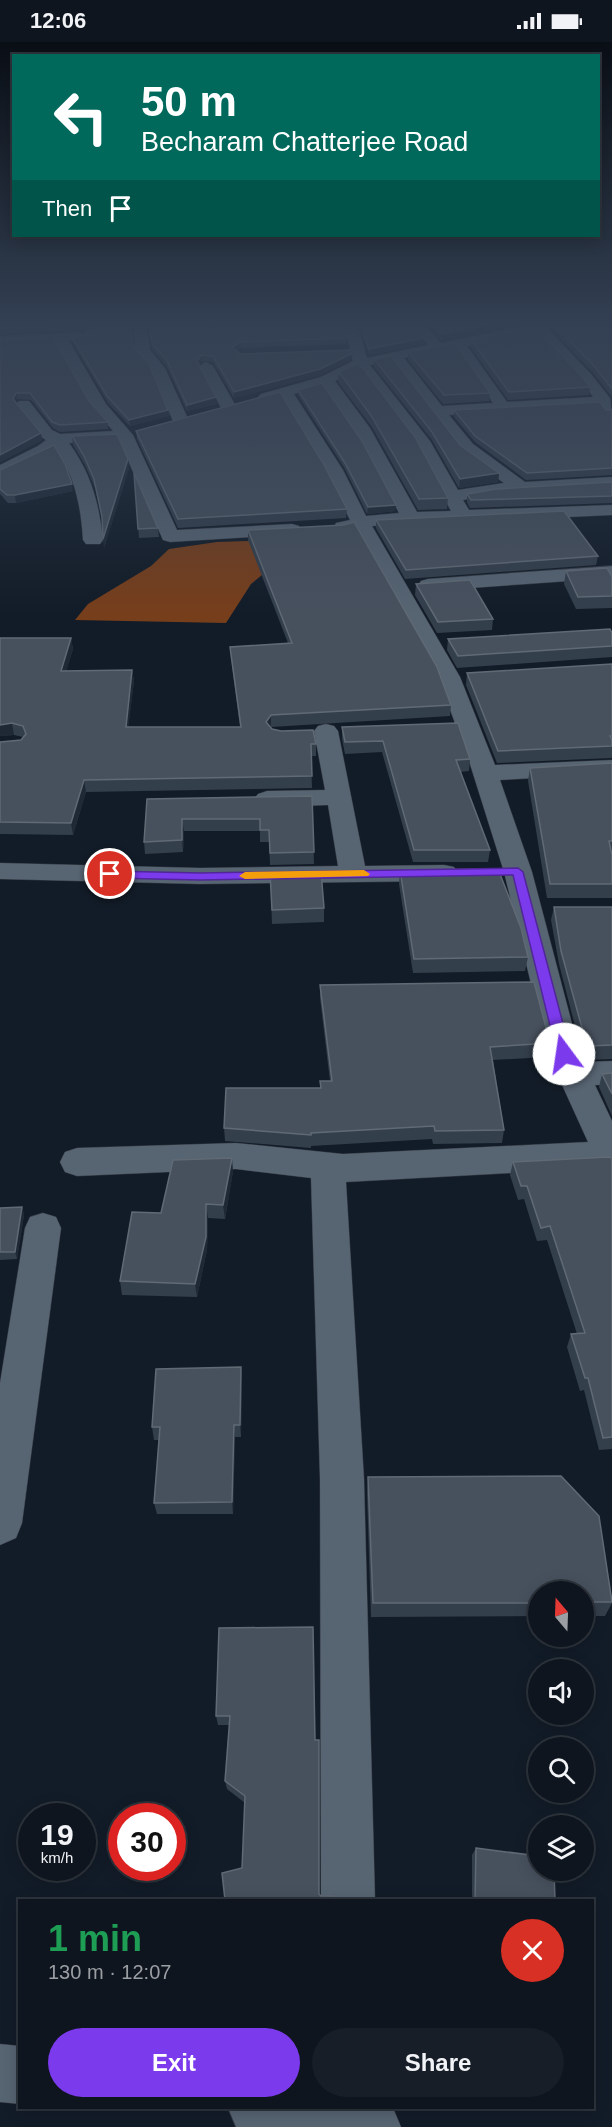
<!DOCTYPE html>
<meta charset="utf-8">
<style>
:root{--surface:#0e151e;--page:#171e27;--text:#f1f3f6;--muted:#9b9fa4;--line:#2e343c;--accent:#7c3aed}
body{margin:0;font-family:Helvetica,sans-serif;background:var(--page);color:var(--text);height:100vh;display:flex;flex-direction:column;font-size:22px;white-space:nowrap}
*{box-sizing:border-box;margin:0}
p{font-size:20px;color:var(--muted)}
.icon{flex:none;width:33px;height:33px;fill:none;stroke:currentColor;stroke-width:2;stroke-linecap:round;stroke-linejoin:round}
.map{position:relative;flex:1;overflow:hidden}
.drawer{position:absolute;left:18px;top:1857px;width:576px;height:210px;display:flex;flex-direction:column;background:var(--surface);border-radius:0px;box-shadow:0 3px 15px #0003,0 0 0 2px var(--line)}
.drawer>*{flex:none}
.guide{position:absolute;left:12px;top:12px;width:588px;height:183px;border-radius:0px;box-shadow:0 3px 15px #0003,0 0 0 2px var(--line);background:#00695c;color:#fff;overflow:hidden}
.needle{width:39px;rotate:341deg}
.buttons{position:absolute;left:528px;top:1539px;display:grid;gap:12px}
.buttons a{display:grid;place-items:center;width:66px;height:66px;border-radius:50%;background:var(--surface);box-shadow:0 3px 15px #0003,0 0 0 2px var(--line);font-size:30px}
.speed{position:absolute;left:18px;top:1761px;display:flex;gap:12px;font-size:30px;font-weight:700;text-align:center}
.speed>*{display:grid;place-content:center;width:78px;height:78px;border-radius:50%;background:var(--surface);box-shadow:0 3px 15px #0003,0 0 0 2px var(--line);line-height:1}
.speed small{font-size:15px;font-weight:400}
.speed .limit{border:9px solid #d22;background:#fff;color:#111}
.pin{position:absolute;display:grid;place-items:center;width:51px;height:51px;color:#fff;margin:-26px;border:3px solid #fff;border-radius:50%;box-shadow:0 2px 6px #0007}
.me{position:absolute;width:66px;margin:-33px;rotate:346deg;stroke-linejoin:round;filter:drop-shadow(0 0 4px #0008)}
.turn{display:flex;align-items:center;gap:21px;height:126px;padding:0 30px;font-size:27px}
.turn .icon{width:78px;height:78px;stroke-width:2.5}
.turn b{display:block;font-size:42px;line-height:51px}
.then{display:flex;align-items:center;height:57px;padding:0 30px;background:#0003;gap:12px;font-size:22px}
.round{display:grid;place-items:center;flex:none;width:63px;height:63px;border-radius:32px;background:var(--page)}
.overview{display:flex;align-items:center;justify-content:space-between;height:102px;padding:0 30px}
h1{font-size:36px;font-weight:800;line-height:45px;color:#1e9e55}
.primary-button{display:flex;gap:12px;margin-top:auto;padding:12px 30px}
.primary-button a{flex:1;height:69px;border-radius:36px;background:var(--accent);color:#fff;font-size:24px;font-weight:800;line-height:69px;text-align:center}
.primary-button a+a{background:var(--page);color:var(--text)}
.status{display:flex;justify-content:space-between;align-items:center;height:42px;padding:0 30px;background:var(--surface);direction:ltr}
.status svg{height:16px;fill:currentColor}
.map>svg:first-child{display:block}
.water{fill:#773e1b}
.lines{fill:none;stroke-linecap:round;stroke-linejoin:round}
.minor-casing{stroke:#333842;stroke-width:1}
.minor{fill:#576472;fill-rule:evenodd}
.wall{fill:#343f4c}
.shaded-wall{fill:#1f2936}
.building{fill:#47515e;stroke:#606a75;stroke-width:1.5}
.route{fill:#7c3aed;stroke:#51269a;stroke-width:1.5}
.slow{fill:#f59e0b}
</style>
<div class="status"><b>12:06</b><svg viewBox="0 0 49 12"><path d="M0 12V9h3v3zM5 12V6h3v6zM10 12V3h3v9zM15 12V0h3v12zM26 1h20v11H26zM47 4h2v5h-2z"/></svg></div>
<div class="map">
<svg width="612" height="2085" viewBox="0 0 612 2085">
<rect width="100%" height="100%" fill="#121c28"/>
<path class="water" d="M282,498l-14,30 -17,14 -25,39 -151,-3 13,-16 63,-38 18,-17 48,-7z"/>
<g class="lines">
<g class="minor-casing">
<g id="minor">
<path d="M86,281h14l-2,14 -9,3 -20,1 37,63 27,31 44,95 115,-6 7,2 2,4 -2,4 -129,8 -7,-2 -44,-100 -50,3c22,30 30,60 34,97l-3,4h-14l-3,-4c-2,-33 -8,-64 -27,-91l-56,28v-12l38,-19 8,-6 -6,-4 -21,-29 -3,-3 3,-3h10l23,29 8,4 53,-3 -21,-25 -37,-64 -55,2v-8l86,-4z"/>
<path d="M132,281h14l4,27 15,18 24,53 -2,3h-12l-2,-3 -22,-52 -15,-18z"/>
<path d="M168,281h14l-1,12h-10z"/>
<path d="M308,281h49l10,35 61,-13 -19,-22h14l18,20 94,-20h28l-15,6 43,45 19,24 2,18 -6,-2 -6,-8 -151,9 24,29 52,38 87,-5v10l-117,7 -32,6 6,10 143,-5v10l-240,11 88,151 35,88 117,-5v14l-112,6 32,92 48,182 4,8 28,-1v24h-17l17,36v49l-8,-2 -258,14 18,297 11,421h-54l-1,-421 -9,-301 -75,-9 -159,7 -12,-4 -5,-10 5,-10 12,-4 159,-5 107,11 245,-12 -40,-88 -44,-182 -35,-111 -31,-84 -83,-147 -12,3 -7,-2 -2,-4 2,-4 14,-3 -25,-50 -44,-72 -15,4 -8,-5 3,-3 60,-17 32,-16 -8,-31 -132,5 -7,-4 7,-4zM535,290l46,48 12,17 -86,5 -40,-56zM455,306l38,55 -51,3 -38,-48zM392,319l69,91 43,31 -46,7 -28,-49 -60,-76zM359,328l57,76 35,65 -34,1 -47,-84 -35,-47zM323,344l41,60 35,67 -33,3 -23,-46 -49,-76z"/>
<path d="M206,320l7,4 24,42 -2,3 -6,2 -8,-5 -22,-42z"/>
<path d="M612,524v12l-184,13 -7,-2 -3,-4 3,-4 7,-2z"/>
<path d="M326,682l8,2 4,5 27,135 79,-1 10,2 4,6 -4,6 -10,2 -244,3 -200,-5v-16l200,5 138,-2 -10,-61 -61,2 -9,-3 -4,-5 4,-5 9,-3 58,-1 -11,-59 4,-5z"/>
<path d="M43,1171l13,4 5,11 -39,295 -6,15 -16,7v-162l25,-155 5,-11z"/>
<path d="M0,2002l20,2v58l-20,-2z"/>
<path d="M228,2066h165l8,19h-165z"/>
</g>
</g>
<use href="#minor" class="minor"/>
</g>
<g class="wall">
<path d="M0,281h84v7l-84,4z"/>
<path d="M148,281h20l1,8h13l1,-8h76l-46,2 -5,3 5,3 133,7v6l-105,4 -5,3 4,3h111v6l-31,15 -86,23 -21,-36 -12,-1 -2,3 18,40 -30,7 -20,-44 -15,-18z"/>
<path d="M358,281h54l12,15v6l-55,11z"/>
<path d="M426,281h96l-80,18z"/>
<path d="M612,281v76v-2l-19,-24 -41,-43 1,-6z"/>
<path d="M98,291l35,12 35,65 1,6 -39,10 -22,-23 -35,-60 -1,-6z"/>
<path d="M0,298l89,61 19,21v7l-48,3 -7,-4 -22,-28 -14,-1 -1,3 26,38 -42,22z"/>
<path d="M471,298l119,47 -1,8 -81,5 -37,-52z"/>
<path d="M408,310l82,41 -1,8 -46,3 -35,-44z"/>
<path d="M374,317l86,86 39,28 -1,9 -39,6 -27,-48 -58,-73z"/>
<path d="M339,330l109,126 -1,11 -29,1 -46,-83 -34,-45z"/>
<path d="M298,348l97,121 -28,3 -22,-45 -47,-74z"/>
<path d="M454,368h158v65l-86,5 -51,-38 -21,-25z"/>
<path d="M136,389l211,78 -1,9 -168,10 -41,-89z"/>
<path d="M72,394l57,32 -25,80 -1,-26 -8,-34 -10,-23 -12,-20z"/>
<path d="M0,428l73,21 -57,12h-8l-8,-9z"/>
<path d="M134,431l24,55 1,9 -20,1z"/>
<path d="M612,440v21l-142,5 -3,-6v-8z"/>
<path d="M376,478l222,36 -2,9 -191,14 -29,-51z"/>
<path d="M248,488l203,175 -1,11 -179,11 1,2 44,15v12h-5l1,32 -226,4 -13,43 -73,-1v-92l21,-2 2,-3 -9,-2 -14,1v-98h71l2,11 -7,22 66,-1 2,11 -6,46h112l-9,-69 -1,-11 58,-4 -40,-103z"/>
<path d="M566,529l46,6v31l-36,1 -12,-25z"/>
<path d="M416,542l77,35 -1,11 -55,3 -22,-38z"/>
<path d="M612,591v24l-155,11 -10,-18 1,-11z"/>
<path d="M612,622v94l-115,5 -31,-78 1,-12z"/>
<path d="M342,685l128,32 -1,12 -9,1 30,78 -2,12h-75l-31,-110 -37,2 -3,-15z"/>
<path d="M612,721v135h-65l-19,-117 2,-13z"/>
<path d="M312,754l2,68 -44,1 -1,-23h-9v-11h-76l-1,21 -38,2 -1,-12 3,-43z"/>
<path d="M400,828l128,87 -3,14 -112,2 -14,-89z"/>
<path d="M270,830l54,36v14l-52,2z"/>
<path d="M554,865h58v152l-27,1 -3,-7 -23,-89 -8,-44z"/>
<path d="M320,943l230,58 -3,14 -54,3 11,70 -2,13 -69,1 -1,-5 -121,7v2l-86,-7 -1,-13 96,-40v-7h10l-10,-83z"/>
<path d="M612,1031v43l-13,-29 3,-13z"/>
<path d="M612,1116v291l-13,1 -15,-60 -4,1 -13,-44 4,-13h6l-30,-94 -10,1 -13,-42 -6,1 -8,-25 3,-13z"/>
<path d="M233,1129l-8,48 -17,-1 -1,32 -10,47 -75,-2 -2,-14 41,-68z"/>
<path d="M22,1165l2,8 -7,44 -17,1v-52z"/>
<path d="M241,1325l1,13 -1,57h-6l-2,77h-76l-3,-11 5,-63h-5l-2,-13z"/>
<path d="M368,1435l244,122v4l-7,13h-21v-24h-46v24l-167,1 -4,-124z"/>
<path d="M219,1586l96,112 4,154 2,2 12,4 -91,-32 3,-65 -18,-14 -2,-8 4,-56h-11l-2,-9z"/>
<path d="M476,1806l79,52h-83v-45z"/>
</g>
<g class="shaded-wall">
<path d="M207,281h6v2l-9,7v-6z"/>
<path d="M495,281h27l-80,18v-7z"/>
<path d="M424,296v6l-55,11v-6z"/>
<path d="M241,300v6l-9,5v-6z"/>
<path d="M351,312v6l-31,15 -86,23v-6z"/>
<path d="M201,313v6l-4,6v-6z"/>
<path d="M16,351l1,6 -3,7 -1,-7z"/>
<path d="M216,355l1,7 -30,7v-6z"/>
<path d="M168,368l1,6 -39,10 -1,-6z"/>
<path d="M41,391l1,7 -42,22v-7z"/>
<path d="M128,417l1,9 -25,80 -1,-9z"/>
<path d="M499,431l-1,9 -39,6 1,-9z"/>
<path d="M72,442l1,7 -57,12 -1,-8z"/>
<path d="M396,463l-1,6 -28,3 1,-7z"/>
<path d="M71,596l2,11 -10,34 -2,-12z"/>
<path d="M132,628l2,11 -7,57 -1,-11z"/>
<path d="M271,673v12l-4,6 -1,-11z"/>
<path d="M12,681l2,12 -14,1v-11z"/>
<path d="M84,738l2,12 -13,43 -2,-12z"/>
<path d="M182,777l2,12 -1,21 -1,-12z"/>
<path d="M232,1116l1,13 -8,48 -2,-14z"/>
<path d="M206,1162l2,14 -1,32 -10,47 -2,-13z"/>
<path d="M22,1165l2,8 -7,44 -2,-7z"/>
<path d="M241,1325l1,13 -1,57 -1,-12z"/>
<path d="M234,1383l1,12 -2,77 -1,-12z"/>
</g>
<g class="building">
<path d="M0,281h83l-83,5z"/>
<path d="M100,281h30l3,22 16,19 19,46 -39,10 -22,-24 -35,-59 26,-4z"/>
<path d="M148,281h20l1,8h13l1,-8h24l-3,3 9,5 130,-5 3,12 -105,4 -9,5 8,7 110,-4 1,4 -31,15 -86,23 -21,-36 -12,-1 -4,6 19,36 -29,8 -20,-44 -15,-18z"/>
<path d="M360,281h52l12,15 -55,11z"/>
<path d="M432,281h63l-53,11z"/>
<path d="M554,281h58v66l-18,-23 -41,-42z"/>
<path d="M535,285l45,47 10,13 -81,5 -38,-52z"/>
<path d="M53,296l36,63 19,21 -48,3 -8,-3 -22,-29h-14l-3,6 28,34 -41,22v-115z"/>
<path d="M455,301l35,50 -46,2 -36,-43z"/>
<path d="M391,314l69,89 39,28 -39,6 -28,-47 -58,-73z"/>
<path d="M359,321l56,74 33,61 -29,1 -47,-82 -33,-45z"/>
<path d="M322,341l40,58 34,64 -28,2 -23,-44 -47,-73z"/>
<path d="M280,350l43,71 24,46 -169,10 -42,-88z"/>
<path d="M600,360l6,8h6v58l-85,5 -52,-37 -21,-26z"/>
<path d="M117,392l11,25 -25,80 -1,-22 -8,-38 -10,-23 -12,-20z"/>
<path d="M54,403l11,19 7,20 -57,11h-8l-7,-6v-19z"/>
<path d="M134,431l24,55 -20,1z"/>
<path d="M612,440v14l-141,4 -4,-6 29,-5z"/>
<path d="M564,469l34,45 -192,14 -30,-50z"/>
<path d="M354,480l83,145 14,38 -180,10 -5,7 6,7 9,2 32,-1 3,14h-5l1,32 -228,4 -13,43 -71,-1v-80l21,-2 5,-6 -3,-8 -11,-3 -12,2v-87h71l-10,33 71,-1 -6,57h115l-11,-80 62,-4 -44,-113 96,-5z"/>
<path d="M607,526l5,9v19l-34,1 -12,-26z"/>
<path d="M470,538l23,39 -55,3 -22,-38z"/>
<path d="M610,587l2,4v13l-154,10 -10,-17z"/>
<path d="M612,622v72h-2l2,4v6l-114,5 -31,-78z"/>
<path d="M458,681l12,36 -14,1 34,90h-76l-31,-109 -38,1 -3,-15z"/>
<path d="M612,721v78h-3l3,14v29h-62l-20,-116z"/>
<path d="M312,754l2,56 -44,1 -1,-23h-9v-11h-78v21l-38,2 3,-43z"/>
<path d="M498,827l23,59 7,29 -114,2 -14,-89z"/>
<path d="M321,829l3,37 -52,2 -2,-38z"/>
<path d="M554,865h58v138l-23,1 -4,-7 -24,-88z"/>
<path d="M534,940l16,61 -60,4 14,83 -69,1 -1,-5 -123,7v2l-87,-7 2,-40h95l-1,-7h12l-12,-96z"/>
<path d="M612,1031v21l-10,-20z"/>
<path d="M608,1115l4,1v279l-9,1 -15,-60h-3l-14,-44 14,-1 -35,-107 -9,2 -14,-42h-6l-8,-24z"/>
<path d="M232,1116l-9,47 -17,-1v33l-11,47 -75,-3 12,-69 29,1 12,-53z"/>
<path d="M22,1165l-7,45h-15v-44z"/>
<path d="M241,1325l-1,58h-6l-2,77 -78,1 6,-76h-8l4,-58z"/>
<path d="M561,1434l38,40 13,86h-28v-10h-46v11h-165l-5,-126z"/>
<path d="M313,1585l2,113h4v154l2,2h12v4h-108l-3,-27 20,-5 3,-72 -20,-15 5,-65h-14l3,-88z"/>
<path d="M476,1806l62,8v14h16l1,30h-80z"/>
</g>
<linearGradient id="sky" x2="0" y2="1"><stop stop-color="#0a0f16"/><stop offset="0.49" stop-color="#334053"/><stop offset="1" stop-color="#334053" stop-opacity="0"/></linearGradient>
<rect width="612" height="573" fill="url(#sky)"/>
<path class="route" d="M518,826l5,4 48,182 -7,5 -7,-5 -44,-179 -313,5 -90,-2 -6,-4 6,-3 90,2z"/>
<path class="slow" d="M364,828l6,4 -2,2 -123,3 -6,-3 6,-4z"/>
</svg>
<div class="buttons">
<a><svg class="needle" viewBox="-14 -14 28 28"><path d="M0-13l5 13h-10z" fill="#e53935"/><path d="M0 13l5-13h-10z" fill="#9b9fa4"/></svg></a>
<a><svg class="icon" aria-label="sound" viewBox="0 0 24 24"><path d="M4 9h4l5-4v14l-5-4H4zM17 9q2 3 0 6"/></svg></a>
<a><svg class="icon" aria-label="search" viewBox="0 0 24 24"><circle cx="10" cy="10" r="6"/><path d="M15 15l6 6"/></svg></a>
<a><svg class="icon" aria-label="layers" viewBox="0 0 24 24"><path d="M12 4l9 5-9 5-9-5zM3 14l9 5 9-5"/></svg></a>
</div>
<div class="speed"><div>19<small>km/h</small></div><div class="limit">30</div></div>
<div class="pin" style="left:110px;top:832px;background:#d93025"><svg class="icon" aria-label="arrive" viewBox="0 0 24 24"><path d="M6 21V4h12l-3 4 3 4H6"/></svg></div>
<svg class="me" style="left:564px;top:1012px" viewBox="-20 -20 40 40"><circle r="19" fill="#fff"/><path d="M0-13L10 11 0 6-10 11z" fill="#7c3aed"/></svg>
<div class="guide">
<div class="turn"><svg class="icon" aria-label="left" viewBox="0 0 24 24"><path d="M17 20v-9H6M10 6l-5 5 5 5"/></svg><div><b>50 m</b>Becharam Chatterjee Road</div></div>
<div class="then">Then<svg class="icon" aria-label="arrive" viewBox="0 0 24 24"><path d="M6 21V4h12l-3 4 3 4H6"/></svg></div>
</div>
<section class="drawer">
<div class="overview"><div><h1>1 min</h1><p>130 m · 12:07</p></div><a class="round" style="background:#d93025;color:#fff"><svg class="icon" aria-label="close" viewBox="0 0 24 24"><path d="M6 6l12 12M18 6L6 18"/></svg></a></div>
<div class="primary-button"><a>Exit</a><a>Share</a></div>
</section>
</div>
